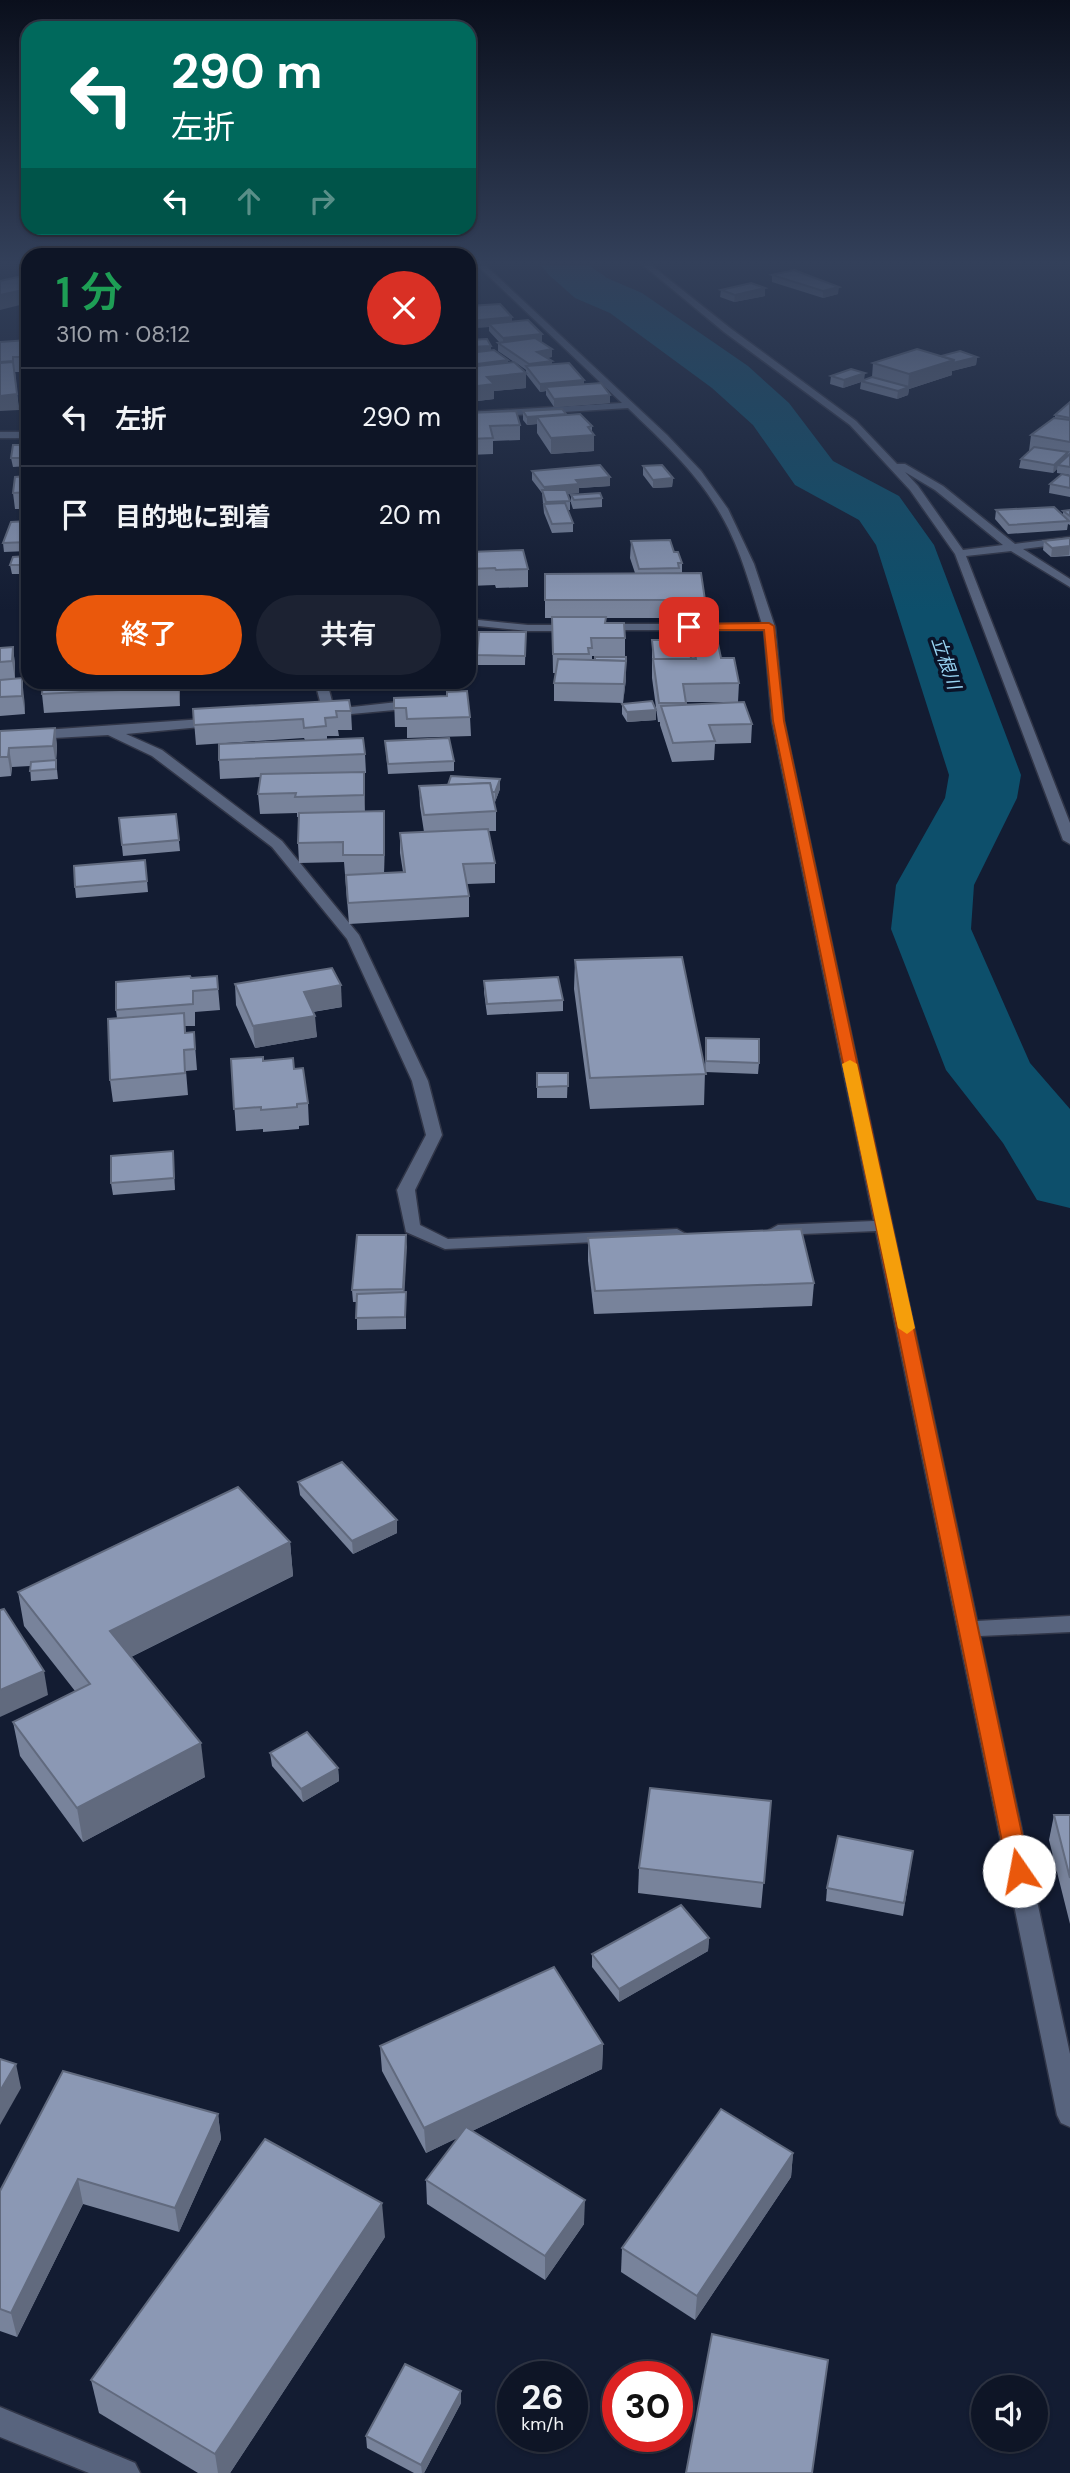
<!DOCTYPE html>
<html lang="ja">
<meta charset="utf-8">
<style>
:root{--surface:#0e1526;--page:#1c2232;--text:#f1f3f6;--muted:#9b9fa7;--line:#2e3443;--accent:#ea580c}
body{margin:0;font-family:"DM Sans","Noto Sans JP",sans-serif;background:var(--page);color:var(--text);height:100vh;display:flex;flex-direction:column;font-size:26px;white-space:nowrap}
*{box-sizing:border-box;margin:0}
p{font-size:23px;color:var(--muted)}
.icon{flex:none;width:38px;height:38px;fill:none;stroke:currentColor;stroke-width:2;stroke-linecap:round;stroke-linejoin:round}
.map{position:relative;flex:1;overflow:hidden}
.panel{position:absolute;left:21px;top:248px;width:455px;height:441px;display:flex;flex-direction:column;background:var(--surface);border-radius:21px;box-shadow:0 2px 5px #0004,0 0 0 2px var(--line)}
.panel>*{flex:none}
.banner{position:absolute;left:21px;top:21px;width:455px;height:214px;border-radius:21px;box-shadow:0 2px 5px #0004,0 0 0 2px var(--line);background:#00695c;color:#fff;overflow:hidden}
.buttons{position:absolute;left:971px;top:2375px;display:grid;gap:14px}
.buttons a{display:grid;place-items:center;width:77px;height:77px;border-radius:50%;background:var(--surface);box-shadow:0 2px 5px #0004,0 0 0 2px var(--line);font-size:35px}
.speed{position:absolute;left:497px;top:2361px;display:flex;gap:14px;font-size:35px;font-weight:700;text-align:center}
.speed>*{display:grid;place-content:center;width:91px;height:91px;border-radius:50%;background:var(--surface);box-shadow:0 2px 5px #0004,0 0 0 2px var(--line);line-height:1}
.speed small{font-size:18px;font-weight:400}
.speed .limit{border:10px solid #d22;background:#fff;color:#111}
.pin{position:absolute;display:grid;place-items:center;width:60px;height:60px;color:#fff;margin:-30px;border-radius:14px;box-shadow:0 4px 10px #0006}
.me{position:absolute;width:77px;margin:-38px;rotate:348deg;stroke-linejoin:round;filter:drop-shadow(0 0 5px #0008)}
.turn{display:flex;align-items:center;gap:24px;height:147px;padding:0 35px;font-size:32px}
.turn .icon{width:91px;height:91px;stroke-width:2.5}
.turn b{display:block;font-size:49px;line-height:60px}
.lanes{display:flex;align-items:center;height:66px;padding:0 35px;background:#0003;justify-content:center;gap:35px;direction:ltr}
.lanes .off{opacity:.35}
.round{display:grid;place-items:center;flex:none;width:74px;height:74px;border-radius:37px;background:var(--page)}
.overview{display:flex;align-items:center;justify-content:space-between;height:119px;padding:0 35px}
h1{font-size:42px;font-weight:600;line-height:52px;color:#1e9e55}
.action{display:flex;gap:14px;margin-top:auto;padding:14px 35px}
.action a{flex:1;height:80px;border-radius:42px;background:var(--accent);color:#fff;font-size:28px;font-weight:600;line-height:80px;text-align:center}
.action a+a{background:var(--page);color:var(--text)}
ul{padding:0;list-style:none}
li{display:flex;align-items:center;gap:21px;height:98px;padding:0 35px;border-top:2px solid var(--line)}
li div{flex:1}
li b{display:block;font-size:26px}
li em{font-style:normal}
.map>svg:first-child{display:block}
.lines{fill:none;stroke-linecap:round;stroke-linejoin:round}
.river{fill:#0d4f6b;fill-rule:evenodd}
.street-casing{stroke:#313648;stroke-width:3}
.street{fill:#58647e;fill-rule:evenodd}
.wall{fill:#78839b}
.shaded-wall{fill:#616a7e}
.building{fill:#8b98b4;stroke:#616a7e;stroke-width:2}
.route{fill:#ea580c;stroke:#983908;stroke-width:2}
.slow{fill:#f59e0b}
.labels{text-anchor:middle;stroke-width:7;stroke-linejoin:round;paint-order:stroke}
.far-water-label{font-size:18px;font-style:italic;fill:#99d5f4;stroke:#0a1328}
</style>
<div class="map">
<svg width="1070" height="2473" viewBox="0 0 1070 2473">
<rect width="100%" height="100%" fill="#131c32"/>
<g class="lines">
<path class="river" d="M541,265h48l18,13 35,15 106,73 41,37 44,58 66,35 35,49 87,230 -4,23 -43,87 -3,44 59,134 40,46v99l-33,-8 -34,-57 -57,-73 -55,-141 5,-44 49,-87 4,-23 -73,-230 -17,-25 -64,-35 -42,-60 -41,-37 -102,-75 -35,-15 -27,-24z"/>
<g class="street-casing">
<g id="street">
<path d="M477,265h8l182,170 34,36 27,38 26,55 21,63 9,94 193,900 93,-5v16l-90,4 90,418v73l-9,-4 -4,-8 -181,-884 -98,4 -9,-5 9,-5 96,-4 -102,-500 -8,-91h-162l-6,-3 6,-3h160c-12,-39 -23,-81 -45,-116 -23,-38 -57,-69 -89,-100l-159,10v-6l153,-9z"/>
<path d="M643,265h8l79,63 126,93 41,43h8l38,22 72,58 55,-7v6l-47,6 47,30v8l-59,-36 -45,5 104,267v21l-7,-4 -108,-286 -45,-64 -60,-65 -126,-93zM905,472l30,18 68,55 -40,5 -45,-64z"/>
<rect x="0" y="432" width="28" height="6"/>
<path d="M469,619l59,6h46l6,3 -6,3h-46l-59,-6z"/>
<path d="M315,682h12l7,27 82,-9 6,4 -6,4 -97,9 -6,-4 9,-4z"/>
<path d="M218,718l6,4 -2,3 -96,9 36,16 120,91 77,94 69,146 14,54 -27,55 5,35 28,14 229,-10 9,5 -3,4 -238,11 -39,-17 -9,-42 29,-55 -14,-54 -65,-142 -75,-92 -120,-91 -44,-21 -108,6v-8z"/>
<path d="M0,2407l135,56 5,10h-51l-89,-36z"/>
</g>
</g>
<use href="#street" class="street"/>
</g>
<g class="wall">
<path d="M772,275l66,19 -15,4 -51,-16z"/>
<path d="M765,288v8l-31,6 -14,-5 1,-7z"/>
<path d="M469,306l73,28v8h-2l12,15 -5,1 5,6 32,16v4l26,19 -56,4 -8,-12v-4l-6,1 -14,-18v-4l-11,-8 11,11v15l-32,3v8l-25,3 22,-56v4l17,13 6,-1 -16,-11v-8h2l-11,-12v-4l-20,1z"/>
<path d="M28,340v32h-13l4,38 -19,-68z"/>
<path d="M941,356l36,1 -1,8 -24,6v4l-43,14 -1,6 -11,4 -37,-10 1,-7 -18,6 -13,-4 1,-8 33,4 8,-3 1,-14z"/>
<path d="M1070,402v73l-13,-2v-4l-4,4 -34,-5 2,-9 8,-8 2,-16 24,-17v-3z"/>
<path d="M523,411l43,4 26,11v6l2,3v16l-43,3 -14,-21v-9l-10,1 -4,-5z"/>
<path d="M469,413l51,12v15l-27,1v13l-24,1z"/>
<path d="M28,445v21l-15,1 -2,-9z"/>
<path d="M643,466l30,12 -1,9 -19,1 -10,-13z"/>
<path d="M532,471l78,6v9l-31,2v5l-12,1 3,7v9h-2l5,13v9l-21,1 -8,-20 -2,-20 -10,-13z"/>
<path d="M28,476v33h-13l-2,-16z"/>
<path d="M1070,476v21l-21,-4 1,-9z"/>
<path d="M571,495l31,3v9l-29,2 -2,-6z"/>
<path d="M996,510l67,5v-4l7,-1v15l-2,-1 -1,6 -59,4 -13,-15z"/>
<path d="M28,521v30l-24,1 -1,-9z"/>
<path d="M1070,538v18l-19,1 -8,-7 1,-9z"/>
<path d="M631,541l43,11 8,11v10l23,27 -1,18h-98l-1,5 20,15v18h-33v4l34,19 -3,24 -69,-2v-18l2,-10h-3l-1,-55h-7v-44l90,-1 -5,-15z"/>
<path d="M469,552l59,17v18l-32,1 -1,-3 -26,1z"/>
<path d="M28,556v18h-16l-2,-9z"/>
<path d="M526,632l-1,33h-48v-10z"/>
<path d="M652,640l39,18 1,-18 29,18 18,25 -1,19h-52v3l66,19 -1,19 -36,1 -1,16 -42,2 -12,-37v-3h-2l-6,-44z"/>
<path d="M13,647l2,18v14l9,18 1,17 -25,2v-68z"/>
<path d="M43,682h136l1,24 -136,7 -2,-19z"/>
<path d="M374,682h39l-1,3z"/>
<path d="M394,698l76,19 1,19 -64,2v-11h-12z"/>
<path d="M622,704l34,16 -29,2 -5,-8z"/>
<path d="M193,709l158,2 1,19h-14l1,6h-12v3l38,15 1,19h-2l1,39 20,19 -1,42 19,-1 -3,-19v-20l24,-1 -4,-26 -1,-20 81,3 -5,13h-1l2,9v20h-8l7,32v20l-28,1 2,12v21l-120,7 -5,-62 -45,1 -1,-20 1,-26h-2v-4l-37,1 -2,-20 2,-17 -40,2 -1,-19 86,-20 -1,-2 -108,7z"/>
<path d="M55,728l2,19 -1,13 2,19 -27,2 -1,-15 -18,1 -1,9 -11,1v-46z"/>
<path d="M385,741l69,20v10l-66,3z"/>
<path d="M176,814l4,37 -57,5 -4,-38z"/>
<path d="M145,860l3,32 -72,6 -1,-11z"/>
<path d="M575,960l130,112 1,-34 53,25 -1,11 -53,-2 -1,33 -114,4 -16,-120z"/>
<path d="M217,976l3,34 -25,2v14h-10l1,7 8,-1 3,38 -11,1 2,24 -75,7 -3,-22 7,-62 -1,-8 75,-32z"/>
<path d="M484,981l79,19v11l-76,4 -3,-23z"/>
<path d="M235,984l107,23 -29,5 4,25 -62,11 -19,-43z"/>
<path d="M231,1059l32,2 31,8 14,34 1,22 -10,1v3l-36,3v-3l-27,2z"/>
<path d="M537,1073h31l-1,25h-30z"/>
<path d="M173,1151l2,39 -62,5 -2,-12z"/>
<path d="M406,1235l-2,57 2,12v25l-49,1v-28h-4l-1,-12z"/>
<path d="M588,1238l226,45 -2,23 -218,8 -6,-53z"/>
<path d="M298,1482l99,38v13l-44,21 -53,-59z"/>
<path d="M290,1542l3,34 -162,81 74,120 -122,65 -63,-86 -7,-34 62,-31 -51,-65 -6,-34z"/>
<path d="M270,1753l68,15 1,13 -36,21 -31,-36z"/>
<path d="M771,1801l-10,107 -123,-15 1,-25z"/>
<path d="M1054,1815h16v109l-21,-84z"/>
<path d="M913,1851l-10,65 -77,-15 1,-13z"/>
<path d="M709,1938l-1,13 -89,51 -27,-35v-13z"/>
<path d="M603,2044l-1,25 -130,62 112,93 -39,56 -118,-76 -1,-24 33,-43 -33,16 -44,-82 -2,-25z"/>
<path d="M218,2114l3,25 -42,93 -96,-28 -66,133 -17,-6v-140z"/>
<path d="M793,2153l-2,24 -96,143 -74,-48 1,-24z"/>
<path d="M385,2237l-155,236h-32l-99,-60 -8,-33z"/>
<path d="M461,2403l-37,70h-10l-47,-25 -1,-12z"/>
</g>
<g class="shaded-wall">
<path d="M839,287l-1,7 -15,4v-7z"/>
<path d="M765,288v8l-31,6 1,-7z"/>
<path d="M28,289v14l-28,7v-15z"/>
<path d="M512,317v8l-23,-1v3l-20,1v-7z"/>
<path d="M542,334v8l-39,3v-7z"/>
<path d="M491,346v8l-22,1v-8z"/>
<path d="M552,349v8l-15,2v-7z"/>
<path d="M977,357l-1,8 -24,6v4l-43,14 -1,6 -11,4 1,-8 10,-3 1,-14 45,-14z"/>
<path d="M508,360v8l-39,5v-8z"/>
<path d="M552,361v8l-23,3v-8z"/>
<path d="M526,373v15l-32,3v8l-25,3v-15l18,-10z"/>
<path d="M865,373l-1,8 -21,7 1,-8z"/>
<path d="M584,380v8l-38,-1v4l-6,1v-8z"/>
<path d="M17,394l2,16 -19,1v-15z"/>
<path d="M610,395v8l-56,4v-8z"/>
<path d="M566,414l-1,8 -28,-5v7l-10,1v-8z"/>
<path d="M594,435v16l-43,3v-16z"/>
<path d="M1068,452l-1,9 -9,4 -1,4 -4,4 1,-8z"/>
<path d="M610,477v9l-31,2v5l-35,3v-9l32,-7z"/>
<path d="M673,478l-1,9 -19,1v-8z"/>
<path d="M1070,546l-1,9 -18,2 1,-9z"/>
<path d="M13,647l2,18v14l-3,-18z"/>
<path d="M626,661v18l-3,24 1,-19z"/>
<path d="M22,678l2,19 1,17 -3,-18z"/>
<path d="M178,682h1l1,7v17z"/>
<path d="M656,710v10l-29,2v-10z"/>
<path d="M55,728l2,19 -1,18 -3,-19z"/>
<path d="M9,748l3,19 -1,9 -3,-19z"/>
<path d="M364,772l1,19v24l-1,-20z"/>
<path d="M500,779v10l-5,13v-10z"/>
<path d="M384,811l1,20 -1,44z"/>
<path d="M341,985l1,22 -37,6 -1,-21z"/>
<path d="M315,1016l2,21 -62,11 -2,-22z"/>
<path d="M406,1235l1,12 -3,54 -1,-12z"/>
<path d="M397,1520v13l-44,21 -1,-13z"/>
<path d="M290,1542l3,34 -178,89 -5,-34z"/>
<path d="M44,1671l4,24 -48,22v-27z"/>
<path d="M201,1743l4,34 -122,65 -6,-34z"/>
<path d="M338,1768l1,13 -36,21 -2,-13z"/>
<path d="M709,1938l-1,13 -89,51v-13z"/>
<path d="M603,2044l-1,25 -176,84 -2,-25z"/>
<path d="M16,2064l5,24 -21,37v-34z"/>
<path d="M218,2114l3,25 -42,93 -4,-24z"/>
<path d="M793,2153l-2,24 -96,143 2,-24z"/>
<path d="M78,2179l5,25 -66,133 -6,-24z"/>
<path d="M585,2200l-1,24 -39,56v-24z"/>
<path d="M382,2203l3,34 -155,236h-12l-3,-19z"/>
<path d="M461,2391v12l-37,70h-2l-1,-8z"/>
</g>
<g class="building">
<path d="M794,270l45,17 -16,4 -51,-16z"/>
<path d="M22,276l6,3v10l-28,6v-14z"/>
<path d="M751,283l14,5 -30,7 -14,-5z"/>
<path d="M500,304l12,13 -43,4v-15z"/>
<path d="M528,320l14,14 -39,4 -14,-14z"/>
<path d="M535,338l17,11 -15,3 15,9 -23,3 -31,-21z"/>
<path d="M487,339l4,7 -22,1v-7z"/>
<path d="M28,340v17h-15v4l-13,1v-20z"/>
<path d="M917,349l37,11 -45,14 -36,-11z"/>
<path d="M494,350l14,10 -39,5v-12z"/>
<path d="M960,351l17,6 -24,6 1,-3 -13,-4z"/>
<path d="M13,362l4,32 -17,2v-33z"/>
<path d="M514,362l12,11 -39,4 7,7 -25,3v-20z"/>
<path d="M569,363l15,17 -44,4 -14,-18z"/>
<path d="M851,369l14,4 -21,7 -13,-4z"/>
<path d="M872,377l37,10 -11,4 -37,-10z"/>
<path d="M601,383l9,12 -56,4 -8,-12z"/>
<path d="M1070,402v16l-15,-3z"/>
<path d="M562,409l4,5 -39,3 -4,-6z"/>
<path d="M516,411l4,14 -30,1 3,12 -24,1v-26z"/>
<path d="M580,414l12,12 -4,1 6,8 -43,3 -14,-21z"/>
<path d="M1054,418l16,2v22l-39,-7z"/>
<path d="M13,445h15v13h-17z"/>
<path d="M1034,447l34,5 -14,13 -33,-6z"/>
<path d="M1070,454v13l-12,-2z"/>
<path d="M600,465l10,12 -34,3 3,4 -35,3 -12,-16z"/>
<path d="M662,465l11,13 -20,2 -10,-14z"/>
<path d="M1062,474l8,2v12l-20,-4z"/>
<path d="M28,476v16l-15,1 2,-16z"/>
<path d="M542,490h24l4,11 -24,1z"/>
<path d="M600,493l2,5 -28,2 -3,-5z"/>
<path d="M565,503l8,20 -21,1 -8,-20z"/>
<path d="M1054,507l15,14 -60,4 -13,-15z"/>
<path d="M1070,510v6l-7,-5z"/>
<path d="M28,521v21l-25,1 8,-21z"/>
<path d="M1070,538v8l-18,2 -8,-7z"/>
<path d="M670,540l4,12h4l4,11h-4l1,5 -40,1 -8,-28z"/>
<path d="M523,550l5,19 -32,1 -1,-2 -26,1v-17z"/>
<path d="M28,556v9h-18l3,-8z"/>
<path d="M701,573l4,27h-160v-26z"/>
<path d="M552,617h54l-1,6h19l1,15h-34l1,10h-4l1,6h-36z"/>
<path d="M479,632h47l-1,24 -48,-1z"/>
<path d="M717,639l4,19h13l5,25 -56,1 3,19h-27l-6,-44h43l-4,-19z"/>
<path d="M652,640h37l2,19h-37z"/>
<path d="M13,647l-1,14 -12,1v-14z"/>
<path d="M595,657h31v4l-31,-1z"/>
<path d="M558,659l68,2 -2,23 -70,-1z"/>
<path d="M22,678v18l-22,1v-17z"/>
<path d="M43,682h135v5l-136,7z"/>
<path d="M467,691l3,26 -63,2 -1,-11h-12v-10l53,-2v-4z"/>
<path d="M349,700l2,11h-15l1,6 -12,1 1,8 -22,2 -1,-9 -109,6 -1,-16z"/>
<path d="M652,701l4,9 -29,2 -5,-8z"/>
<path d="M744,702l8,22 -43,1 6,16 -42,2 -12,-37z"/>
<path d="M55,728l-2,18 -44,2 -1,9h-8v-26z"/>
<path d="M363,738l2,16 -146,6v-16z"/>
<path d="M449,738l5,23 -66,3 -3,-23z"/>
<path d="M56,760v9l-26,2 1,-9z"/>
<path d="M364,772v23l-69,2 1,-4 -38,1 3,-20z"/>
<path d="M451,776l49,3 -5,13h-3l-2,-9 -42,2z"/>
<path d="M490,783l6,28 -72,4 -5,-29z"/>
<path d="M384,811v44h-41v-13l-45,1 1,-30z"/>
<path d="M176,814l3,26 -57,5 -3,-27z"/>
<path d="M488,829l7,34 -32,1 6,32 -121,7 -2,-28 59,-3 -5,-39z"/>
<path d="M145,860l2,21 -72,6 -1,-21z"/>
<path d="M682,957l24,117 -116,4 -15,-118z"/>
<path d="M332,968l9,17 -37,7 11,24 -62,10 -18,-42z"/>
<path d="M190,976l1,2 26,-2 1,13 -25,2v13l-77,6v-28z"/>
<path d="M558,977l5,23 -76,4 -3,-23z"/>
<path d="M184,1013l1,20 9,-1 1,17 -11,1 1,23 -75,7 -2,-61z"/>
<path d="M706,1038l53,1v24l-53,-2z"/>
<path d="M263,1057v4l30,-3 1,11 9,-1 5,35 -11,1v3l-36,3v-3l-27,2 -3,-50z"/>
<path d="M537,1073h31v13l-31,1z"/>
<path d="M173,1151l1,27 -63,5v-27z"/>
<path d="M801,1229l13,54 -219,8 -7,-53z"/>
<path d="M357,1235h49l-3,54 -51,1z"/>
<path d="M406,1292l-1,25 -49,1 1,-24z"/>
<path d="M342,1462l55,58 -45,21 -54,-59z"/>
<path d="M238,1487l52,55 -180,89 91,112 -124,65 -64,-86 77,-38 -72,-92z"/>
<path d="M4,1609l40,62 -44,19v-80z"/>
<path d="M307,1732l31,36 -37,21 -31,-36z"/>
<path d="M650,1788l121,13 -7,82 -125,-15z"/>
<path d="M1054,1815h16v63z"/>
<path d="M838,1836l75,15 -9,52 -77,-15z"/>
<path d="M681,1905l28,33 -90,51 -27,-35z"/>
<path d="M554,1967l49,77 -179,84 -44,-82z"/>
<path d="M0,2059l16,5 -16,27z"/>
<path d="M63,2071l155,43 -43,94 -97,-29 -67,134 -11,-4v-118z"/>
<path d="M721,2109l72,44 -96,143 -75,-48z"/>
<path d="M466,2127l119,73 -40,56 -119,-76z"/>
<path d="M265,2139l117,64 -167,251 -124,-74z"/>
<path d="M712,2334l116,26 -16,113h-126z"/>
<path d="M405,2364l56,27 -40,74 -55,-29z"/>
</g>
<linearGradient id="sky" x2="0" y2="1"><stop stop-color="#0a0f1c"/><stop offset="0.43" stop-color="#33405a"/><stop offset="1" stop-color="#33405a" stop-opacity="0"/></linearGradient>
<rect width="1070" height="611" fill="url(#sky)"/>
<path class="route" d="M769,623l5,3 10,95 246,1150 -3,7 -8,2 -8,-2 -3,-7 -235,-1150 -9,-91h-75l-5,-3 5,-3z"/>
<path class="slow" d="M850,1060l7,4 58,264 -8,6 -9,-6 -56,-264z"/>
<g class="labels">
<g class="far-water-label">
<text transform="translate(946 663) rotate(71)" y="6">立根川</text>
</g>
</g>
</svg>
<div class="buttons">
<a><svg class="icon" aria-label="sound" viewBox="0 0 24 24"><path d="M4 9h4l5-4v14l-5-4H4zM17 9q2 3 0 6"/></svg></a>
</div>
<div class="speed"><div>26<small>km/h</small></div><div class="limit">30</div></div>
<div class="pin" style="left:689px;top:627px;background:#d93025"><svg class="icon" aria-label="arrive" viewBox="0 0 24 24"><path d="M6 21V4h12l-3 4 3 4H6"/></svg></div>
<svg class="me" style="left:1019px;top:1871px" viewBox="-20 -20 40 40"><circle r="19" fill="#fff"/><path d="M0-13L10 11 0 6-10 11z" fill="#ea580c"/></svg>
<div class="banner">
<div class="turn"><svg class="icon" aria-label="left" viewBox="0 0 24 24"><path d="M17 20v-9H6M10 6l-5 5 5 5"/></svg><div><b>290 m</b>左折</div></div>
<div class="lanes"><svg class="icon" aria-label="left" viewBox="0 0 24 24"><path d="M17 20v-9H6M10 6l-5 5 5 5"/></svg><svg class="icon off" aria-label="ahead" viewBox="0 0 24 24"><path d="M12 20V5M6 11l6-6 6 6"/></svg><svg class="icon off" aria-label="right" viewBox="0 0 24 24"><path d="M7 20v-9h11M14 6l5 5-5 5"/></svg></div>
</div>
<section class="panel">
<div class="overview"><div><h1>1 分</h1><p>310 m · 08:12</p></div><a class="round" style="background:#d93025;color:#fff"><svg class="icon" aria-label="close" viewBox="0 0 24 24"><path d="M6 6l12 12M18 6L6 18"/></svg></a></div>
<ul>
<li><svg class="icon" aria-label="left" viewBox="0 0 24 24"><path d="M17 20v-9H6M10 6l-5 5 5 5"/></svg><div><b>左折</b></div><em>290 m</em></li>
<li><svg class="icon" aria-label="arrive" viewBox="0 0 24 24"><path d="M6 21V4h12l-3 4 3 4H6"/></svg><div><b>目的地に到着</b></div><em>20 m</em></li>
</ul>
<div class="action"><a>終了</a><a>共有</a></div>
</section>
</div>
